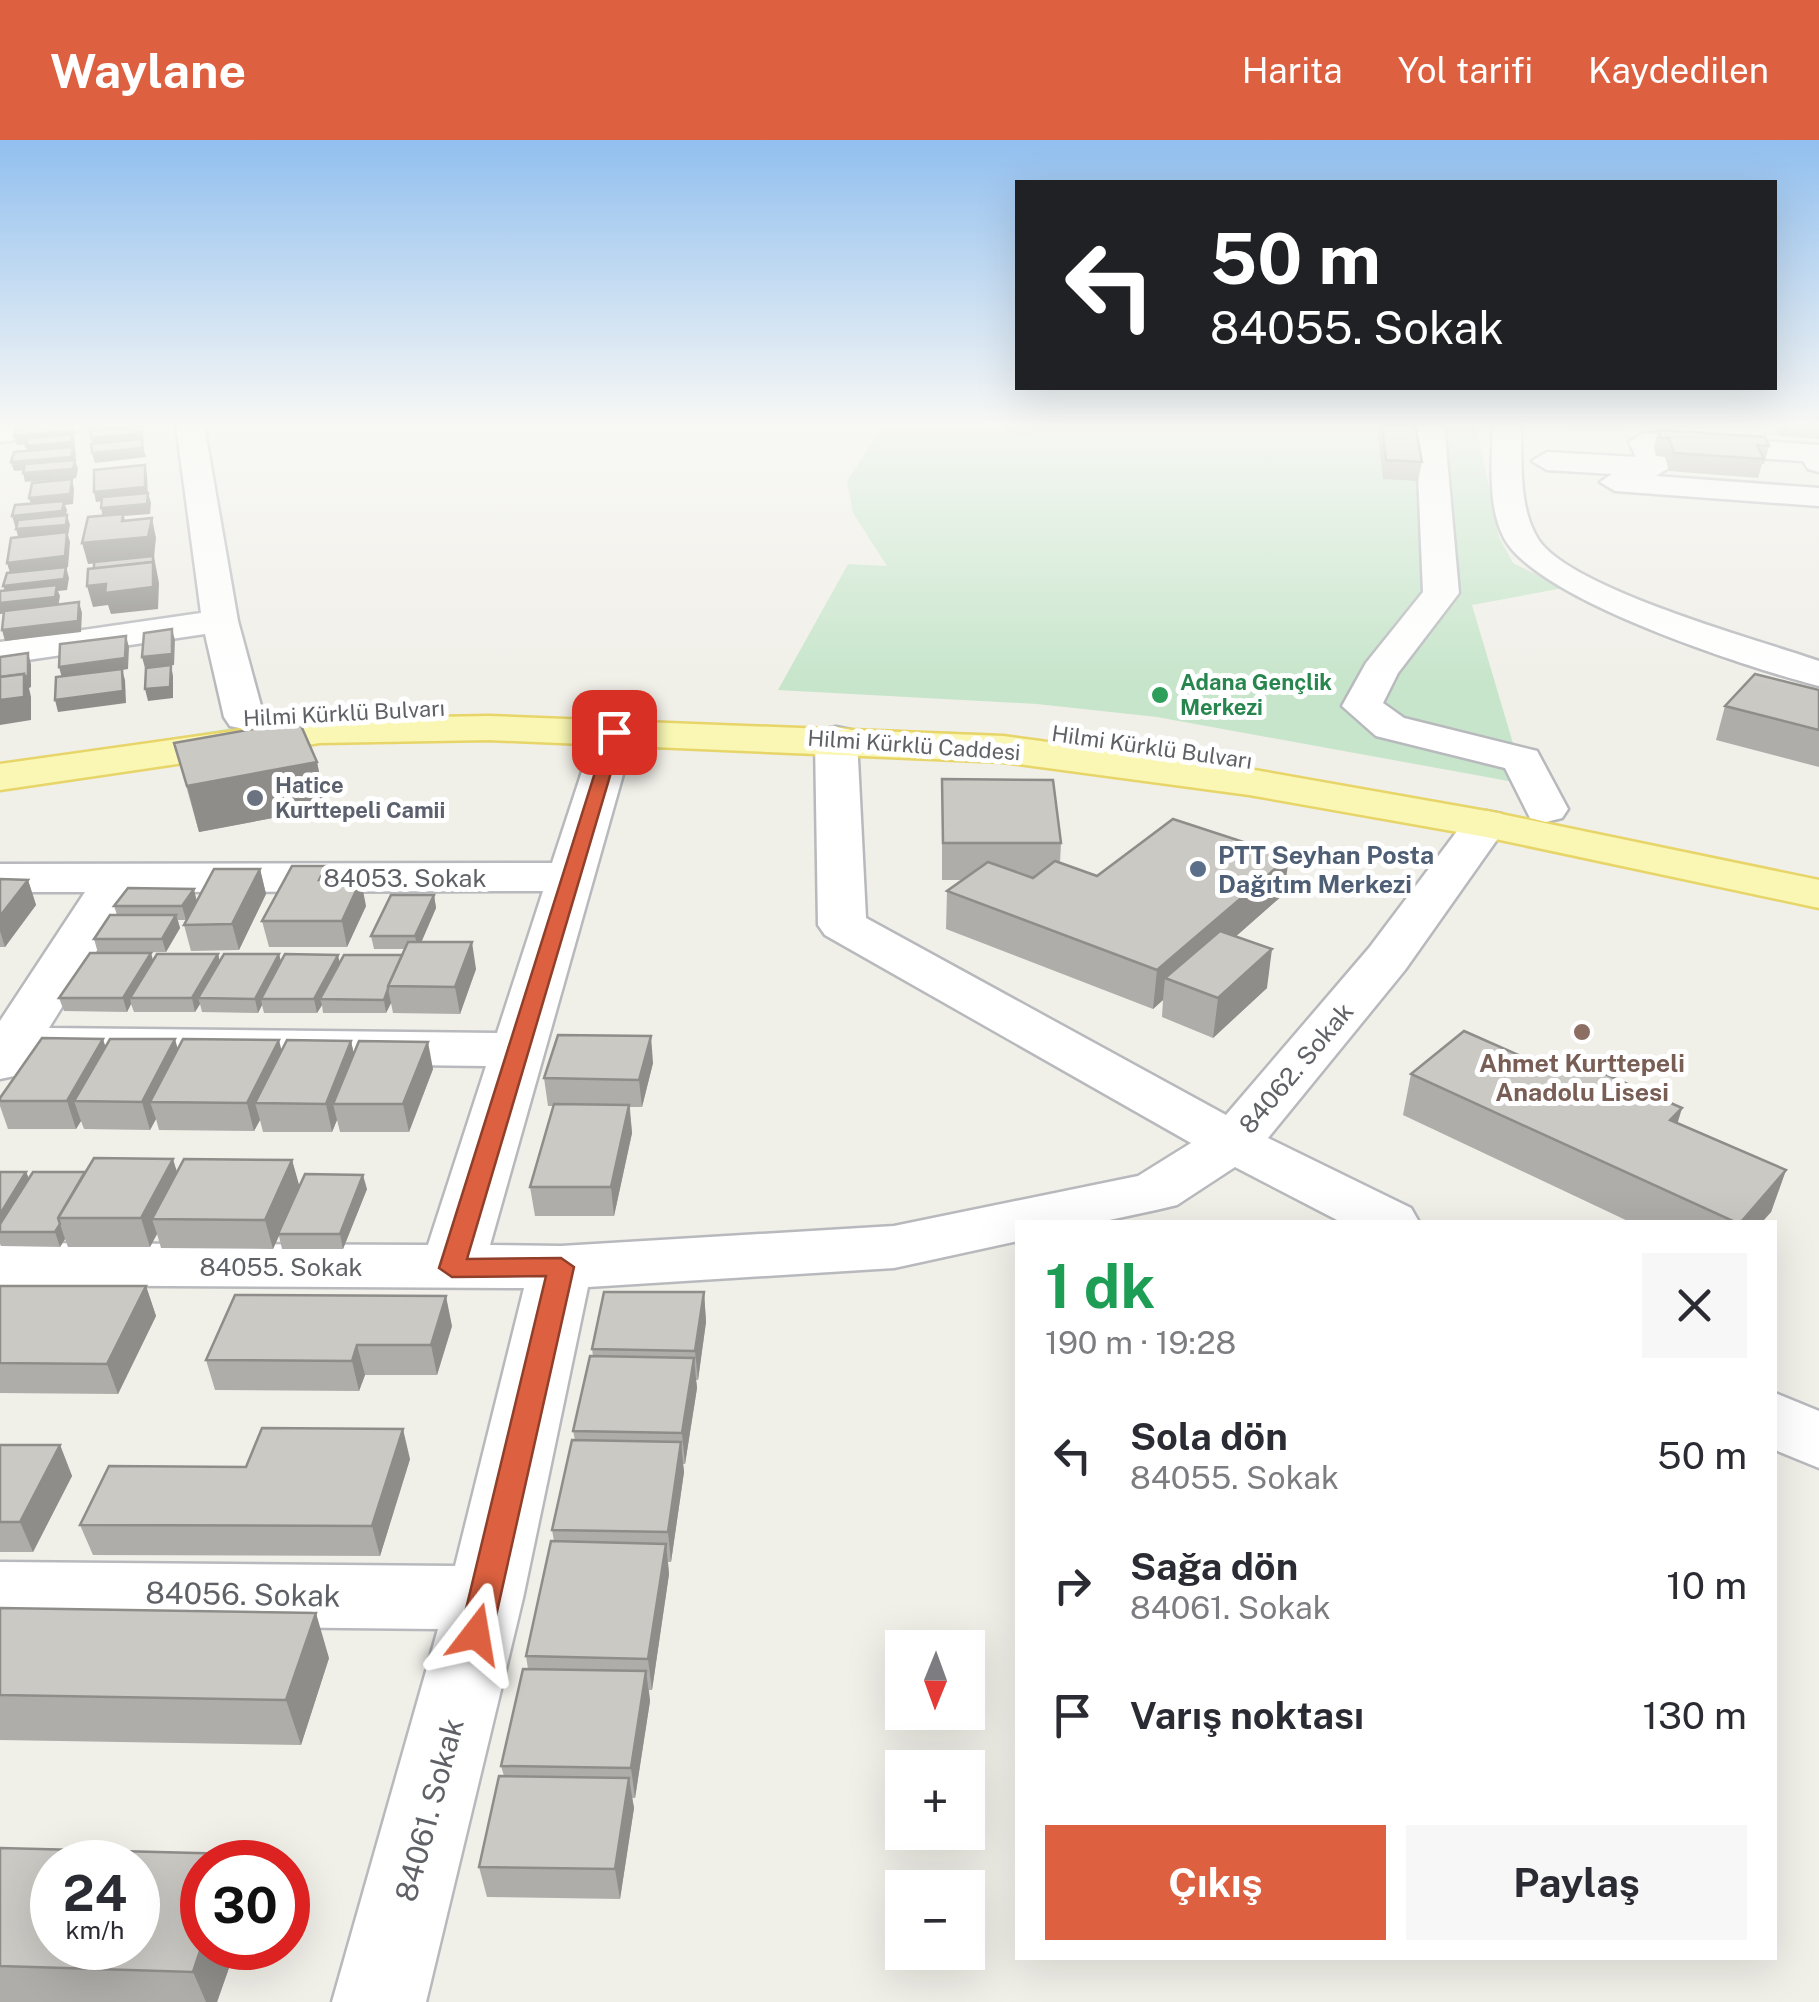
<!DOCTYPE html>
<html lang="tr">
<meta charset="utf-8">
<style>
:root{--surface:#fff;--page:#f7f7f7;--text:#2b2b33;--muted:#7c7c81;--accent:#dd6140}
body{margin:0;font-family:"Public Sans",sans-serif;background:var(--page);color:var(--text);height:100vh;display:flex;flex-direction:column;font-size:38px;white-space:nowrap}
*{box-sizing:border-box;margin:0}
p{font-size:32px;color:var(--muted)}
.icon{flex:none;width:55px;height:55px;fill:none;stroke:currentColor;stroke-width:2;stroke-linecap:round;stroke-linejoin:round}
.map{position:relative;flex:1;overflow:hidden}
.sheet{position:absolute;left:1015px;top:1080px;width:762px;height:740px;display:flex;flex-direction:column;background:var(--surface);border-radius:0px;box-shadow:0 10px 40px #0002}
.sheet>*{flex:none}
.top-card{position:absolute;left:1015px;top:40px;width:762px;height:210px;border-radius:0px;box-shadow:0 10px 40px #0002;background:#202124;color:#fff;overflow:hidden}
.needle{width:65px;rotate:181deg}
.controls{position:absolute;left:885px;top:1490px;display:grid;gap:20px}
.controls a{display:grid;place-items:center;width:100px;height:100px;border-radius:0px;background:var(--surface);box-shadow:0 10px 40px #0002;font-size:50px}
.speed{position:absolute;left:30px;top:1700px;display:flex;gap:20px;font-size:50px;font-weight:700;text-align:center}
.speed>*{display:grid;place-content:center;width:130px;height:130px;border-radius:50%;background:var(--surface);box-shadow:0 10px 40px #0002;line-height:1}
.speed small{font-size:25px;font-weight:400}
.speed .limit{border:15px solid #d22;background:#fff;color:#111}
.pin{position:absolute;display:grid;place-items:center;width:85px;height:85px;color:#fff;margin:-42px;border-radius:20px;box-shadow:0 5px 15px #0006}
.me{position:absolute;width:110px;margin:-55px;rotate:14deg;stroke-linejoin:round;filter:drop-shadow(0 0 8px #0008)}
.turn{display:flex;align-items:center;gap:35px;height:210px;padding:0 30px;font-size:45px}
.turn .icon{width:130px;height:130px;stroke-width:2.5}
.turn b{display:block;font-size:70px;line-height:85px}
.round{display:grid;place-items:center;flex:none;width:105px;height:105px;border-radius:0px;background:var(--page)}
.head{display:flex;align-items:center;justify-content:space-between;height:170px;padding:0 30px}
h1{font-size:60px;font-weight:700;line-height:75px;color:#1e9e55}
.cta{display:flex;gap:20px;margin-top:auto;padding:20px 30px}
.cta a{flex:1;height:115px;border-radius:0px;background:var(--accent);color:#fff;font-size:40px;font-weight:700;line-height:115px;text-align:center}
.cta a+a{background:var(--page);color:var(--text)}
ul{padding:0;list-style:none}
li{display:flex;align-items:center;gap:30px;height:130px;padding:0 30px}
li div{flex:1}
li b{display:block;font-size:38px}
li em{font-style:normal}
header{display:flex;align-items:center;gap:60px;box-sizing:border-box;height:140px;padding:0 50px;background:var(--accent);color:#fff}
header strong{font-size:48px}
nav{display:flex;gap:55px;margin-inline-start:auto;font-size:35px}
.map>svg:first-child{display:block}
.green{fill:#c6e5ca}
.lines{fill:none;stroke-linecap:round;stroke-linejoin:round}
.minor-casing{stroke:#b7b9bd;stroke-width:5}
.major-casing{stroke:#e7d569;stroke-width:5}
.minor{fill:#fff;fill-rule:evenodd}
.major{fill:#f9f7b3;fill-rule:evenodd}
.wall{fill:#afada9}
.shaded-wall{fill:#8e8d89}
.building{fill:#cbc9c4;stroke:#8e8d89;stroke-width:2.5;fill-rule:evenodd}
.route{fill:#dd6140;stroke:#903f2a;stroke-width:2.5}
.leisure-dot{fill:#2e9e5b;stroke:#fff;stroke-width:4}
.worship-dot{fill:#6b7280;stroke:#fff;stroke-width:4}
.service-dot{fill:#5c6f8a;stroke:#fff;stroke-width:4}
.education-dot{fill:#8d6e63;stroke:#fff;stroke-width:4}
.labels{text-anchor:middle;stroke-width:10;stroke-linejoin:round;paint-order:stroke}
.far-leisure-label{font-size:22px;font-weight:bold;fill:#27864d;stroke:#fff;text-anchor:start}
.far-street-label{font-size:22px;fill:#5f6166;stroke:#fff}
.far-worship-label{font-size:22px;font-weight:bold;fill:#5b616d;stroke:#fff;text-anchor:start}
.service-label{font-size:25px;font-weight:bold;fill:#4e5e75;stroke:#fff;text-anchor:start}
.street-label{font-size:25px;fill:#5f6166;stroke:#fff}
.education-label{font-size:25px;font-weight:bold;fill:#785e54;stroke:#fff}
.near-street-label{font-size:30px;fill:#5f6166;stroke:#fff}
</style>
<header>
<strong>Waylane</strong>
<nav><a>Harita</a><a>Yol tarifi</a><a>Kaydedilen</a></nav>
</header>
<div class="map">
<svg width="1819" height="1862" viewBox="0 0 1819 1862">
<rect width="100%" height="100%" fill="#f0efe8"/>
<g class="green">
<path d="M884,285h592l23,112 14,26 50,25 -91,17 53,179 -368,-67 -120,-13 -259,-14 70,-126 39,2 -34,-53 -6,-32z"/>
<path d="M417,574l571,19 97,12 398,63 336,71v5l-615,-118 -875,-44 -72,5 -257,38 258,-41z"/>
</g>
<g class="lines">
<g class="minor-casing">
<g id="minor">
<path d="M0,285h87l-14,8 -73,9z"/>
<path d="M176,285h28l34,196 26,96 -6,9 -14,3 -14,-3 -6,-9 -19,-83 -205,30v-22l201,-29z"/>
<path d="M1416,285h28l15,168 -61,80 -15,30 21,15 133,33 31,58 -6,9 -16,4 -16,-4 -25,-50 -129,-32 -34,-30 24,-43 57,-71z"/>
<path d="M1493,285h28c1,36 -3,82 17,114 32,50 221,101 281,122v25c-70,-18 -282,-86 -315,-148 -17,-33 -12,-77 -11,-113z"/>
<path d="M1644,293l175,12v27l-11,-3 -5,-8 -140,-9 7,15 -14,9 163,12v18l-204,-15 -15,-9 12,-8 -65,-4 -15,-9 15,-9 89,5 -7,-15z"/>
<path d="M615,580l14,3 6,9 -145,513 71,1 333,-20 244,-50 53,-33 -366,-208 -7,-10 -3,-186 6,-9 15,-3 15,3 6,9 9,179 360,197 143,-167 101,-134 16,-3 16,3 6,10 -103,146 -137,168 143,70 8,14h-78l-106,-55 -58,38 -21,5 -56,12h-82v19l-124,27 -306,19 -65,311 -97,404h-94l106,-373 -438,-5v-62l455,4 69,-278 -524,-3v-42l428,2 58,-179 -457,-6 -10,15 -19,4v-58l85,-129h-85v-28l552,-1 43,-131 6,-9zM543,751l-46,142 -448,-5 84,-136z"/>
<path d="M1775,1253l44,18v57l-44,-18z"/>
</g>
</g>
<g class="major-casing">
<path id="major" d="M489,576l514,20 246,33 237,42 333,69v28l-333,-71 -237,-42 -246,-33 -514,-22 -169,3 -320,47v-26l320,-45z"/>
</g>
<use href="#minor" class="minor"/>
<use href="#major" class="major"/>
</g>
<g class="wall">
<path d="M1380,285h35l7,37 -4,19 -35,-2 -5,-42z"/>
<path d="M1555,285h63l-1,4z"/>
<path d="M1774,285h45v14l-40,-3z"/>
<path d="M1658,290l111,16 -5,18h-2l-4,14 -89,-7 -4,-14 -9,-1 -2,-8z"/>
<path d="M1819,550v77l-103,-27 9,-34z"/>
<path d="M174,603l143,19 9,46 -127,24z"/>
<path d="M942,639l119,64 -1,20 37,13 187,18 -48,42 31,52 -54,50 -51,-21 1,-17 -10,9 -207,-80 1,-38 15,-11h-20z"/>
<path d="M326,726l3,14 37,26 -19,41h-78l-7,-26z"/>
<path d="M260,729l6,25 -27,56 -48,1 -7,-26 10,-17 -8,12h-8l2,8 -14,24 -68,1 -4,-14 23,-24 -3,-9 83,-5z"/>
<path d="M0,739l28,1 8,25 -31,42h-5z"/>
<path d="M434,755l2,13 -15,34 55,27 -16,45 -67,-1 -2,-10 -5,10h-63l-1,-8 -5,8h-53l-2,-8 -4,8 -56,-1 -2,-8 -5,8h-61l-3,-8 -4,8 -63,-1 -5,-13 94,-37 65,-7 2,8 120,1 62,-8 3,-6h-31l-3,-13z"/>
<path d="M351,901l3,13 79,15 -24,63h-69l-3,-12 -5,12h-69l-3,-12 -6,11 -95,-1 -3,-11 -6,11 -66,-1 -3,-8 -5,8h-68l-8,-23v-8l106,-51 176,5z"/>
<path d="M653,923l-11,44h-12l2,26 -18,83h-79l-5,-29 23,-81h-5l-4,-28z"/>
<path d="M1411,934l267,49 108,47 -15,42 -9,10h-132l-227,-107z"/>
<path d="M292,1020l7,27 68,2 -24,60h-61l-3,-13 -6,13 -112,-1 -4,-14 -7,13h-82l-3,-8 -5,8 -59,-1 -1,-2v-72h26l3,6 148,-6z"/>
<path d="M0,1146h146l10,30 -38,78 -118,-1z"/>
<path d="M704,1152l2,30 -8,58h-2l1,8 -12,76h-2l1,8 -13,90h-3l1,12 -17,116h-3l1,11 -15,97h-3l2,10 -14,91 -133,-2 -8,-30 25,-91 -3,-10 27,-97 -2,-13 28,-115 -2,-11 23,-90 -2,-9 20,-75 -1,-7z"/>
<path d="M452,1186l-15,49h-72l-6,16 -144,-1 -9,-30z"/>
<path d="M0,1305h60l12,31 -39,76h-33z"/>
<path d="M410,1319l-30,97 -287,-1 -13,-30z"/>
<path d="M0,1468l329,50 -28,87 -301,-5z"/>
<path d="M0,1708l236,100 -19,54h-217z"/>
</g>
<g class="shaded-wall">
<path d="M73,285l3,31 -3,10 -59,5 -3,-9 18,-7 -3,-9 46,-6 -55,5 -3,-9z"/>
<path d="M109,285h29v5l-48,7 -2,-9z"/>
<path d="M142,286l2,16 -51,5 -2,-9z"/>
<path d="M143,308l3,9 -51,6 -3,-10z"/>
<path d="M75,320l3,9 -2,9 -51,4 -2,-9z"/>
<path d="M145,325l2,9 1,22 -52,6 -2,-10z"/>
<path d="M72,339l2,10 -1,15 -8,1 2,5 -2,11 -50,5 -3,-10 20,-8 -3,-10z"/>
<path d="M148,353l3,10 -1,11 -26,2 4,18 24,-16 4,20 -2,19 5,26 -1,26 -47,5 -3,-9 -15,2 -6,-21 66,-28 -65,6 -6,-21 21,-25 -2,-10z"/>
<path d="M67,375l3,10 -2,10 2,7 -2,25 -58,6 -3,-10 12,-23 -3,-11z"/>
<path d="M66,427l3,11 -2,12 -9,1 2,5 -2,12 -58,6v-11l7,-7 -4,-10z"/>
<path d="M79,462l3,11 -1,19 -76,9 -3,-11z"/>
<path d="M172,489l3,11 -1,25h-3l2,11v22l-25,3 -3,-12 25,-24 -25,3 -3,-11z"/>
<path d="M126,496l3,11 -1,22 -6,1 3,10 1,23 -68,9 -3,-12 7,-22 -3,-11z"/>
<path d="M28,513l3,11v23l-2,1 2,9v23l-31,5v-33z"/>
<path d="M317,622l9,46 -127,24 -12,-46z"/>
<path d="M1289,717l-5,37 -102,90 -17,-6 -2,22 -10,9 4,-39z"/>
<path d="M326,726l6,25 -13,-11z"/>
<path d="M260,729l6,25 -27,56 -7,-26z"/>
<path d="M28,740l8,25 -31,42 -5,-16v-15z"/>
<path d="M361,740l5,26 -19,41 -5,-26z"/>
<path d="M194,749l3,13 -11,18 -4,-14z"/>
<path d="M434,755l2,13 -18,42 -3,-14z"/>
<path d="M176,775l4,13 -14,24 -4,-13z"/>
<path d="M472,802l4,27 -16,45 -5,-27z"/>
<path d="M1272,809l-5,39 -54,50 5,-40z"/>
<path d="M151,813l4,14 -25,31 1,6 -4,8 -4,-14z"/>
<path d="M218,814l3,13 -23,31 2,6 -5,8 -3,-14z"/>
<path d="M279,814l4,14 -22,31 1,6 -4,8 -3,-14z"/>
<path d="M338,815l3,13 -21,31 2,6 -5,8 -3,-14z"/>
<path d="M388,849l3,14 -5,10 -2,-13z"/>
<path d="M651,896l2,27 -11,44 -3,-27z"/>
<path d="M103,899l9,27 -38,35 7,20 -5,8 -9,-28z"/>
<path d="M175,899l8,28 -33,35 6,17 -6,11 -8,-28z"/>
<path d="M279,900l7,28 -31,35 5,17 -6,11 -7,-28z"/>
<path d="M351,901l6,28 -24,35 4,16 -5,12 -6,-28z"/>
<path d="M428,902l5,27 -24,63 -6,-28z"/>
<path d="M629,965l3,28 -18,83 -3,-29z"/>
<path d="M1682,968l-12,41v-29z"/>
<path d="M173,1019l9,29 -30,31 5,15 -7,13 -9,-29z"/>
<path d="M292,1020l8,28 -27,61 -8,-29z"/>
<path d="M1786,1030l-15,42 -9,10h-21z"/>
<path d="M26,1032l6,15 -32,45v-18z"/>
<path d="M363,1035l4,14 -24,60 -3,-15z"/>
<path d="M60,1084l5,15 -5,8 -5,-15z"/>
<path d="M146,1146l10,30 -38,78 -11,-30z"/>
<path d="M704,1152l2,30 -8,58 -3,-29z"/>
<path d="M446,1156l6,30 -15,49 -6,-30z"/>
<path d="M357,1205l8,30 -6,16 -7,-30z"/>
<path d="M694,1218l3,30 -12,76 -3,-31z"/>
<path d="M403,1289l7,30 -30,97 -8,-30z"/>
<path d="M681,1302l3,30 -13,90 -3,-30z"/>
<path d="M60,1305l12,31 -39,76 -13,-30z"/>
<path d="M666,1404l3,30 -17,116 -4,-31z"/>
<path d="M316,1473l13,45 -28,87 -15,-45z"/>
<path d="M646,1531l4,30 -15,97 -4,-30z"/>
<path d="M629,1638l5,30 -14,91 -5,-30z"/>
<path d="M202,1805v3h34l-19,54h-11l-13,-30z"/>
</g>
<g class="building">
<path d="M36,285h36l-1,6 -57,5 2,-9z"/>
<path d="M88,285h21l-21,3z"/>
<path d="M1382,285h33l7,37 -36,-2z"/>
<path d="M142,286v7l-51,5v-7z"/>
<path d="M1658,290l107,7 4,9 -12,-1 7,14 -90,-6 -5,-15h-8z"/>
<path d="M73,294l-2,8 -45,4 2,-8z"/>
<path d="M141,299l2,9 -51,5 -1,-9z"/>
<path d="M73,307l-2,10 -60,5 3,-10z"/>
<path d="M75,320l-2,9 -50,4 2,-9z"/>
<path d="M145,325v22l-51,5v-22z"/>
<path d="M72,339l-2,15 -41,4 3,-15z"/>
<path d="M148,353l-1,11 -46,4 1,-11z"/>
<path d="M64,361l-2,10 -50,5 3,-11z"/>
<path d="M123,374l-1,7 30,-3 -4,19 -66,6 6,-26z"/>
<path d="M67,375l-1,10 -50,4 2,-9z"/>
<path d="M67,392l-2,24 -58,7 4,-25z"/>
<path d="M153,416v6l-59,7v-7z"/>
<path d="M153,422v25l-48,6 1,-9 -19,2 1,-17z"/>
<path d="M66,427l-2,12 -61,7 4,-13z"/>
<path d="M57,445l-2,12 -55,6v-12z"/>
<path d="M79,462l-1,19 -76,9 2,-19z"/>
<path d="M172,489v25l-30,3 2,-24z"/>
<path d="M126,496l-1,22 -66,9 1,-23z"/>
<path d="M28,513v23h-4v-2l-24,3v-20z"/>
<path d="M171,525l-1,22 -25,2 1,-21z"/>
<path d="M122,529l1,22 -68,9 1,-23z"/>
<path d="M24,534v23l-24,3v-23z"/>
<path d="M1755,534l64,16v40l-94,-24z"/>
<path d="M299,581l18,41 -130,24 -13,-43z"/>
<path d="M942,639l111,1 8,63h-118z"/>
<path d="M1173,679l116,38 -132,113 -210,-79 41,-29 45,16 22,-17 42,15z"/>
<path d="M292,726h34l-7,14h42l-19,41h-80z"/>
<path d="M214,729h46l-28,55 -48,1z"/>
<path d="M0,739l28,1 -28,36z"/>
<path d="M128,748l66,1 -12,17h-68z"/>
<path d="M391,755h43l-19,41h-44z"/>
<path d="M110,775h66l-14,24h-68z"/>
<path d="M1220,791l52,18 -54,49 -53,-20z"/>
<path d="M408,802h64l-17,45 -67,-1z"/>
<path d="M90,813h61l-28,45h-64z"/>
<path d="M157,814h61l-26,44h-62z"/>
<path d="M224,814h55l-24,45 -57,-1z"/>
<path d="M285,814l53,1 -24,44h-53z"/>
<path d="M344,815h58l-14,31v3l-4,11 -64,-1z"/>
<path d="M1464,891l93,41 14,-13 111,49 -12,12 116,50 -45,52h-6l-324,-148z"/>
<path d="M558,895l93,1 -12,44 -95,-2z"/>
<path d="M42,898l61,1 -36,62h-67v-3z"/>
<path d="M110,899h65l-33,63 -68,-1z"/>
<path d="M183,899l96,1 -32,63 -97,-1z"/>
<path d="M287,900l64,1 -25,63 -71,-1z"/>
<path d="M359,901l69,1 -25,62h-70z"/>
<path d="M554,964l75,1 -18,82h-81z"/>
<path d="M94,1018l79,1 -32,59h-83z"/>
<path d="M184,1019l108,1 -27,60 -113,-1z"/>
<path d="M0,1032h26l-26,42z"/>
<path d="M33,1032h52l-27,46 2,6 -5,8h-55v-8z"/>
<path d="M305,1034l58,1 -23,59h-62z"/>
<path d="M0,1146h146l-39,78 -107,-1z"/>
<path d="M604,1152h100l-9,59 -103,-2z"/>
<path d="M235,1155l211,1 -15,49h-74l-5,16 -146,-1z"/>
<path d="M590,1216l104,2 -12,75 -109,-2z"/>
<path d="M262,1288l141,1 -31,97 -292,-1 29,-59 137,1z"/>
<path d="M572,1300l109,2 -13,90 -116,-2z"/>
<path d="M0,1305h60l-40,77h-20z"/>
<path d="M551,1401l115,3 -18,115 -122,-3z"/>
<path d="M0,1468l316,5 -30,87 -286,-5z"/>
<path d="M523,1529l123,2 -15,97 -130,-2z"/>
<path d="M499,1636l130,2 -14,91 -136,-2z"/>
<path d="M0,1708l235,6 -3,8h-30v83l-9,27 -193,-6zM52,1722h86v86h-86z"/>
</g>
<linearGradient id="sky" x2="0" y2="1"><stop stop-color="#91bfef"/><stop offset="0.52" stop-color="#f8f8f5"/><stop offset="1" stop-color="#f8f8f5" stop-opacity="0"/></linearGradient>
<rect width="1819" height="546" fill="url(#sky)"/>
<path class="route" d="M609,588l14,4 -156,527 94,-1 13,9 -82,367 -5,10 -11,4 -12,-4 -4,-10 86,-358 -94,1 -13,-9z"/>
<circle class="leisure-dot" cx="1160" cy="555" r="10"/>
<circle class="worship-dot" cx="255" cy="658" r="10"/>
<circle class="service-dot" cx="1198" cy="729" r="10"/>
<circle class="education-dot" cx="1582" cy="892" r="10"/>
<g class="labels">
<g class="far-leisure-label">
<text x="1180" y="550">Adana Gençlik<tspan x="1180" dy="25">Merkezi</tspan></text>
</g>
<g class="far-street-label">
<text transform="translate(344 573) rotate(-3)" y="8">Hilmi Kürklü Bulvarı</text>
<text transform="translate(914 605) rotate(4)" y="8">Hilmi Kürklü Caddesi</text>
<text transform="translate(1152 607) rotate(8)" y="8">Hilmi Kürklü Bulvarı</text>
</g>
<g class="far-worship-label">
<text x="275" y="653">Hatice<tspan x="275" dy="25">Kurttepeli Camii</tspan></text>
</g>
<g class="service-label">
<text x="1218" y="724">PTT Seyhan Posta<tspan x="1218" dy="29">Dağıtım Merkezi</tspan></text>
</g>
<g class="street-label">
<text x="405" y="747">84053. Sokak</text>
<text transform="translate(1296 928) rotate(-50)" y="9">84062. Sokak</text>
<text x="281" y="1136">84055. Sokak</text>
</g>
<g class="education-label">
<text x="1582" y="932">Ahmet Kurttepeli<tspan x="1582" dy="29">Anadolu Lisesi</tspan></text>
</g>
<g class="near-street-label">
<text transform="translate(243 1455) rotate(1)" y="10">84056. Sokak</text>
<text transform="translate(430 1670) rotate(-75)" y="10">84061. Sokak</text>
</g>
</g>
</svg>
<div class="controls">
<a><svg class="needle" viewBox="-14 -14 28 28"><path d="M0-13l5 13h-10z" fill="#e53935"/><path d="M0 13l5-13h-10z" fill="#7c7c81"/></svg></a>
<a>+</a>
<a>−</a>
</div>
<div class="speed"><div>24<small>km/h</small></div><div class="limit">30</div></div>
<div class="pin" style="left:614px;top:592px;background:#d93025"><svg class="icon" aria-label="arrive" viewBox="0 0 24 24"><path d="M6 21V4h12l-3 4 3 4H6"/></svg></div>
<svg class="me" style="left:476px;top:1494px" viewBox="-20 -20 40 40"><path d="M0-17L14 15 0 8-14 15z" fill="#dd6140" stroke="#fff" stroke-width="4"/></svg>
<div class="top-card">
<div class="turn"><svg class="icon" aria-label="left" viewBox="0 0 24 24"><path d="M17 20v-9H6M10 6l-5 5 5 5"/></svg><div><b>50 m</b>84055. Sokak</div></div>
</div>
<section class="sheet">
<div class="head"><div><h1>1 dk</h1><p>190 m · 19:28</p></div><a class="round"><svg class="icon" aria-label="close" viewBox="0 0 24 24"><path d="M6 6l12 12M18 6L6 18"/></svg></a></div>
<ul>
<li><svg class="icon" aria-label="left" viewBox="0 0 24 24"><path d="M17 20v-9H6M10 6l-5 5 5 5"/></svg><div><b>Sola dön</b><p>84055. Sokak</p></div><em>50 m</em></li>
<li><svg class="icon" aria-label="right" viewBox="0 0 24 24"><path d="M7 20v-9h11M14 6l5 5-5 5"/></svg><div><b>Sağa dön</b><p>84061. Sokak</p></div><em>10 m</em></li>
<li><svg class="icon" aria-label="arrive" viewBox="0 0 24 24"><path d="M6 21V4h12l-3 4 3 4H6"/></svg><div><b>Varış noktası</b></div><em>130 m</em></li>
</ul>
<div class="cta"><a>Çıkış</a><a>Paylaş</a></div>
</section>
</div>
